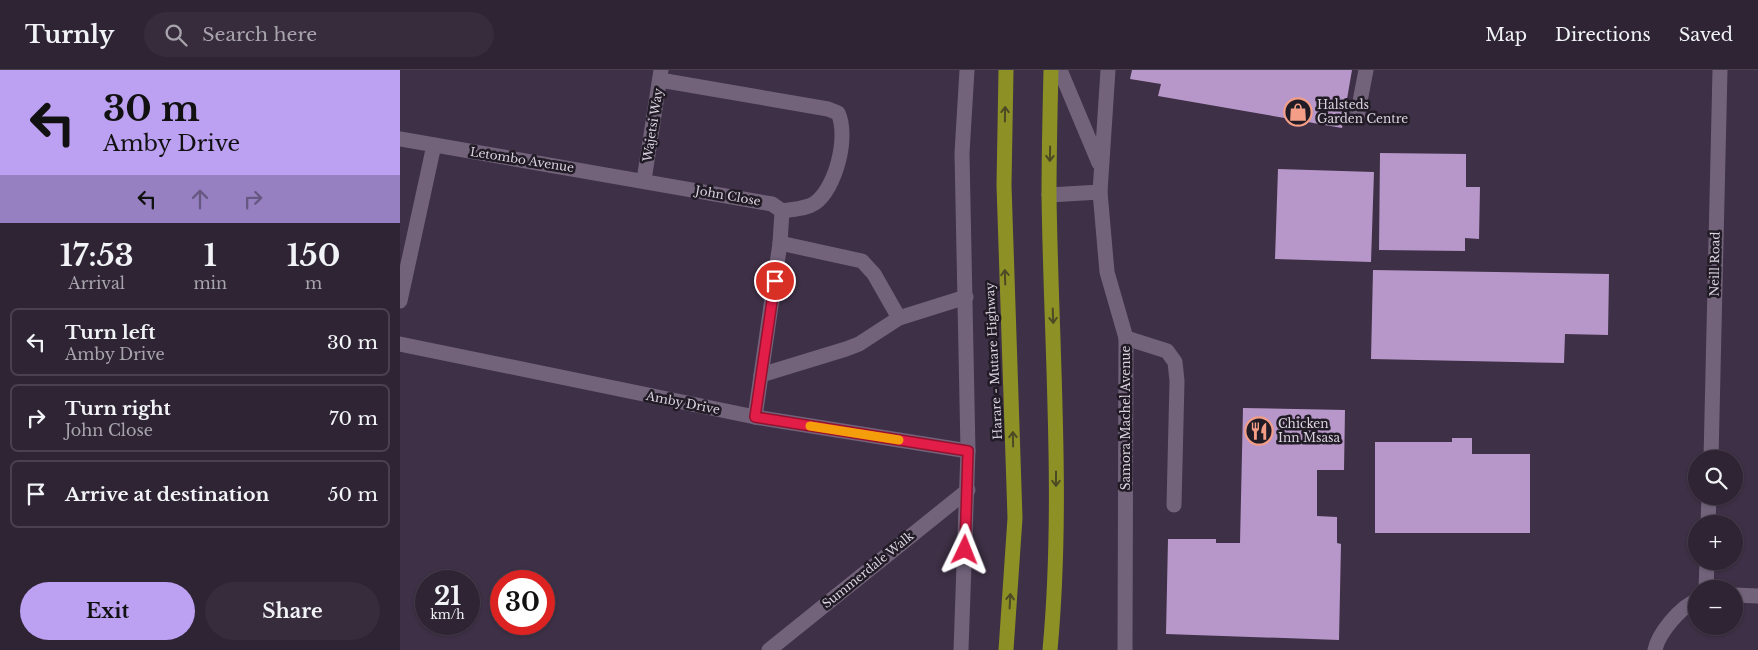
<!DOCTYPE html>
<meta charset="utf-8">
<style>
:root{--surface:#2e2434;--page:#362c3c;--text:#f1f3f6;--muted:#a7a4ac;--line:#49414f;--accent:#bca0f2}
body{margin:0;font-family:"Libre Baskerville",serif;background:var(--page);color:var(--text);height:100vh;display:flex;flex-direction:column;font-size:19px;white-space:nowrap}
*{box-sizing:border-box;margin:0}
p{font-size:16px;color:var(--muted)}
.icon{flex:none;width:28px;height:28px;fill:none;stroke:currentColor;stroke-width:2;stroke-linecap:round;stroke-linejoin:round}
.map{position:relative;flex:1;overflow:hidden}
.details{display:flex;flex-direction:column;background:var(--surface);width:400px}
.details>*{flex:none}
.top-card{background:#bca0f2;color:#111;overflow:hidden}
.tools{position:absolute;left:1288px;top:380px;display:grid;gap:10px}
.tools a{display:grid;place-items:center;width:55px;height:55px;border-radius:50%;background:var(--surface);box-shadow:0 1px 4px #0004,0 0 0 1px var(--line);font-size:25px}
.speed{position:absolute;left:15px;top:500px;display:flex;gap:10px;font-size:25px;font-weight:700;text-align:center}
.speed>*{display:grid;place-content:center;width:65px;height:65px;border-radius:50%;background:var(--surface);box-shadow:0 1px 4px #0004,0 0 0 1px var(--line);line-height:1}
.speed small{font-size:12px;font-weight:400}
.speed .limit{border:8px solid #d22;background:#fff;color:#111}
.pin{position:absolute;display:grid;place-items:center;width:42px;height:42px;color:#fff;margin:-21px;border:2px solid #fff;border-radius:50%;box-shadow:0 1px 5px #0007}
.me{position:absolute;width:55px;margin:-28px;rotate:2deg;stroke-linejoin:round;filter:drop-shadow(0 0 4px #0008)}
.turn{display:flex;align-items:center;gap:18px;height:105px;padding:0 20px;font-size:22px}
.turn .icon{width:65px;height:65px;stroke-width:2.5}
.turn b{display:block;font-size:35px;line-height:42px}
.lanes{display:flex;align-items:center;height:48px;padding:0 20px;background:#0003;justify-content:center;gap:25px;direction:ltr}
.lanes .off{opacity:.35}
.eta{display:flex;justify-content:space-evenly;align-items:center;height:85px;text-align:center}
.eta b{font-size:30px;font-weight:700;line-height:35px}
.primary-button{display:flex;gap:10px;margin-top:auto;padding:10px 20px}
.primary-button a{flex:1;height:58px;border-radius:30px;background:var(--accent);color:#111;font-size:20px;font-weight:700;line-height:58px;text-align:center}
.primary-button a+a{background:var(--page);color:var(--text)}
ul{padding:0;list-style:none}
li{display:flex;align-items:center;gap:15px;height:68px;margin:0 10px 8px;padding:0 10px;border:2px solid var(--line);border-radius:8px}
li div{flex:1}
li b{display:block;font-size:19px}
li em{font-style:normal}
header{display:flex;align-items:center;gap:30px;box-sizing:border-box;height:70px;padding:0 25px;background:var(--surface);border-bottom:1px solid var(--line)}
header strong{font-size:24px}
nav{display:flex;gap:28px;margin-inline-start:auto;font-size:18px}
.search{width:350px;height:45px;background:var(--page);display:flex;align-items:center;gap:12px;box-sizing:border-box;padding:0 18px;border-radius:28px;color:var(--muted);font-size:19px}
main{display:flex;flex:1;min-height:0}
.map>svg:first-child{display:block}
.building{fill:#b797c9}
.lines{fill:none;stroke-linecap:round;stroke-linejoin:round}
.minor{stroke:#72637b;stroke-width:15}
.highway{stroke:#8d9025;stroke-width:15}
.oneway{stroke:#4c4a25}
.route-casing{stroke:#92132f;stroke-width:12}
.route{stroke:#e11d48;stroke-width:9}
.slow{stroke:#f59e0b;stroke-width:9}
.labels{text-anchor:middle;stroke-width:5;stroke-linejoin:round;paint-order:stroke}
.poi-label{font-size:12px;fill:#dcd3e1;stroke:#211b25;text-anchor:start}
.street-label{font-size:12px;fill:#dcd3e1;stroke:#211b25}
</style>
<header>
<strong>Turnly</strong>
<div class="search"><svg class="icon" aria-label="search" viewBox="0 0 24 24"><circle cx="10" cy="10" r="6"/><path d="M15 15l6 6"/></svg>Search here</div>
<nav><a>Map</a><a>Directions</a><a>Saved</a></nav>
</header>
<main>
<section class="details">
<div class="top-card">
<div class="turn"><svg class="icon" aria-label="left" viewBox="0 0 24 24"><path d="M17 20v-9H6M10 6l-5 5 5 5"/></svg><div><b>30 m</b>Amby Drive</div></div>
<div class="lanes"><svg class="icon" aria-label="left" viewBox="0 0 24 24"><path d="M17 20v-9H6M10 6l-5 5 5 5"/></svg><svg class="icon off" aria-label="ahead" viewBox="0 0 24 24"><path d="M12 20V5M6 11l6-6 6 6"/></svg><svg class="icon off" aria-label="right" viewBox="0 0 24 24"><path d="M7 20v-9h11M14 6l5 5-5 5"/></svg></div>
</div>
<div class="eta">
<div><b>17:53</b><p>Arrival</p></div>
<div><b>1</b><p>min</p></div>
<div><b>150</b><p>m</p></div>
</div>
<ul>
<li><svg class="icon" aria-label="left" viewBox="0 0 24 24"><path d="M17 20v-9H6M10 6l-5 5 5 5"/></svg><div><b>Turn left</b><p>Amby Drive</p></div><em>30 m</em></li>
<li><svg class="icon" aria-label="right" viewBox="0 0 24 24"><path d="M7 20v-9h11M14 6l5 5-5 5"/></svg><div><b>Turn right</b><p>John Close</p></div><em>70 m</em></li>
<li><svg class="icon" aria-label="arrive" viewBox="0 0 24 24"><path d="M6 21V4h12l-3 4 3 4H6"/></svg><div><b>Arrive at destination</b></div><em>50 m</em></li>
</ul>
<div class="primary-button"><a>Exit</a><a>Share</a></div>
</section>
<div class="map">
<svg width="1358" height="580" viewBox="0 0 1358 580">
<rect width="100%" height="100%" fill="#3e3046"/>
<g class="building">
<path d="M732,0h220l-10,58 -184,-32 3,-12 -31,-5z"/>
<path d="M980,83l86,1v33h14l-1,52 -14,-1v13l-86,-1z"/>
<path d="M878,99l96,3 -3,90 -96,-3z"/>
<path d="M973,200l236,4 -1,61 -43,-1 -1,29 -193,-4z"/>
<path d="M843,338l102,2 -1,60h-27v46l20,1v26l4,1 -2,96 -173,-6 2,-95h48v4h24z"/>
<path d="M1052,368h20v16h58v79h-155v-91h77z"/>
</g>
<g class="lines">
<g class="minor">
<path d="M660,0l39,93"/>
<path d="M708,0l-8,122 7,80 19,66 -1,312"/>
<path d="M260,10l168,29 10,4c11,23 -2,75 -23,90 -9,6 -22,6 -33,8"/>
<path d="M957,47l9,-47"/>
<path d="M0,69l372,65 10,7 -2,32 -25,174"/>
<path d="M244,110l17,-110"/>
<path d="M649,125l51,-3"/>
<path d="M380,173l82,18 12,13 25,44"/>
<path d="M0,231l34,-156"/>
<path d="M726,268l41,13 8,11 2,19 -3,124"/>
<path d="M0,274l355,73 213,34"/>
<path d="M361,305l85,-26 13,-5 40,-26 67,-21"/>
<path d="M1311,389l9,-389"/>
<path d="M1308,454l1,-28"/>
<path d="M1306,519l1,-28"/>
<path d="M1334,525l24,1"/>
<path d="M369,580l199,-160"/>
<path d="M561,580l7,-199 -6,-298 5,-83"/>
<path d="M1255,580c3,-16 25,-43 41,-49"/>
</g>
<g class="highway">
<path d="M606,0l-2,115 11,333 -9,132"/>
<path d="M650,580c14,-151 1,-303 -1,-455 0,-42 1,-83 2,-125"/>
</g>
</g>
<defs><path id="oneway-shaft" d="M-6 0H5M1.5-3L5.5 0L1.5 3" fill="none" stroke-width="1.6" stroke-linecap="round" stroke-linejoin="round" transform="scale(1.25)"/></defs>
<g class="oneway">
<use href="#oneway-shaft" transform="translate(605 44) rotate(-89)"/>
<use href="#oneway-shaft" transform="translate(650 84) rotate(91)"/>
<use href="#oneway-shaft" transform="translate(605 207) rotate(-92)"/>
<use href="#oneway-shaft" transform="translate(653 246) rotate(88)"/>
<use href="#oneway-shaft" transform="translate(613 369) rotate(-91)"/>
<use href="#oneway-shaft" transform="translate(656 409) rotate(90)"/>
<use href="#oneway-shaft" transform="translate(610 531) rotate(-87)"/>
</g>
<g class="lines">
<g class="route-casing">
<path id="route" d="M375,211l-20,136 213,34 -3,99"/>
</g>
<use href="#route" class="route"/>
<path class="slow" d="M410,356l89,14"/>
</g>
<defs>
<g id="shop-ring" transform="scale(1.4375)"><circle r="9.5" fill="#211b25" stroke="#f49e87" stroke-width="1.5"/><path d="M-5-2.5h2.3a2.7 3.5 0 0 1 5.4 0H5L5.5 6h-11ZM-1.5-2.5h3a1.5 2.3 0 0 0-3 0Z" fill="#f49e87"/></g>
<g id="restaurant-ring" transform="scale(1.4375)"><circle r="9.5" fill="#211b25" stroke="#f49e87" stroke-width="1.5"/><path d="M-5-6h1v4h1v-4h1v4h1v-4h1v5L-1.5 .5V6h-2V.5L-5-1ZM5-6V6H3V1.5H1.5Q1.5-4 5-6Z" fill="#f49e87"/></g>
</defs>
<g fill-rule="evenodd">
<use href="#shop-ring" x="898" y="42"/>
<use href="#restaurant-ring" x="859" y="361"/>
</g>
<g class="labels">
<g class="poi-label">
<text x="917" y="39">Halsteds<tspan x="917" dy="14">Garden Centre</tspan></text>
<text x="878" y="358">Chicken<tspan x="878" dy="14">Inn Msasa</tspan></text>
</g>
<g class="street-label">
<text transform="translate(253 55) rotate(-81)" y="4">Wajetsi Way</text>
<text transform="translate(122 90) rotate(9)" y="4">Letombo Avenue</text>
<text transform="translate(328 126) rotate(10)" y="4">John Close</text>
<text transform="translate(1315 194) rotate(-89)" y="4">Neill Road</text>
<text transform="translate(594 291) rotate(-93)" y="4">Harare - Mutare Highway</text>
<text transform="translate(283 333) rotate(11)" y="4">Amby Drive</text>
<text transform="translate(726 348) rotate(-90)" y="4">Samora Machel Avenue</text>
<text transform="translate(468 500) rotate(-39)" y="4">Summerdale Walk</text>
</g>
</g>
</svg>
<div class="tools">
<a><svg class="icon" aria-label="search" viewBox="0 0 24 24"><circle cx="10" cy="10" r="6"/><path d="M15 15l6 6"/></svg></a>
<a>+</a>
<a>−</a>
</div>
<div class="speed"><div>21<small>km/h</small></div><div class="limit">30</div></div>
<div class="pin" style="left:375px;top:211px;background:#d93025"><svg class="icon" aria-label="arrive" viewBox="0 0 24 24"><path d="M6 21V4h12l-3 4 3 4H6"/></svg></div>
<svg class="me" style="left:565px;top:480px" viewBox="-20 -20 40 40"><path d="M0-17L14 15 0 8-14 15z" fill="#e11d48" stroke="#fff" stroke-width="4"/></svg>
</div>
</main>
